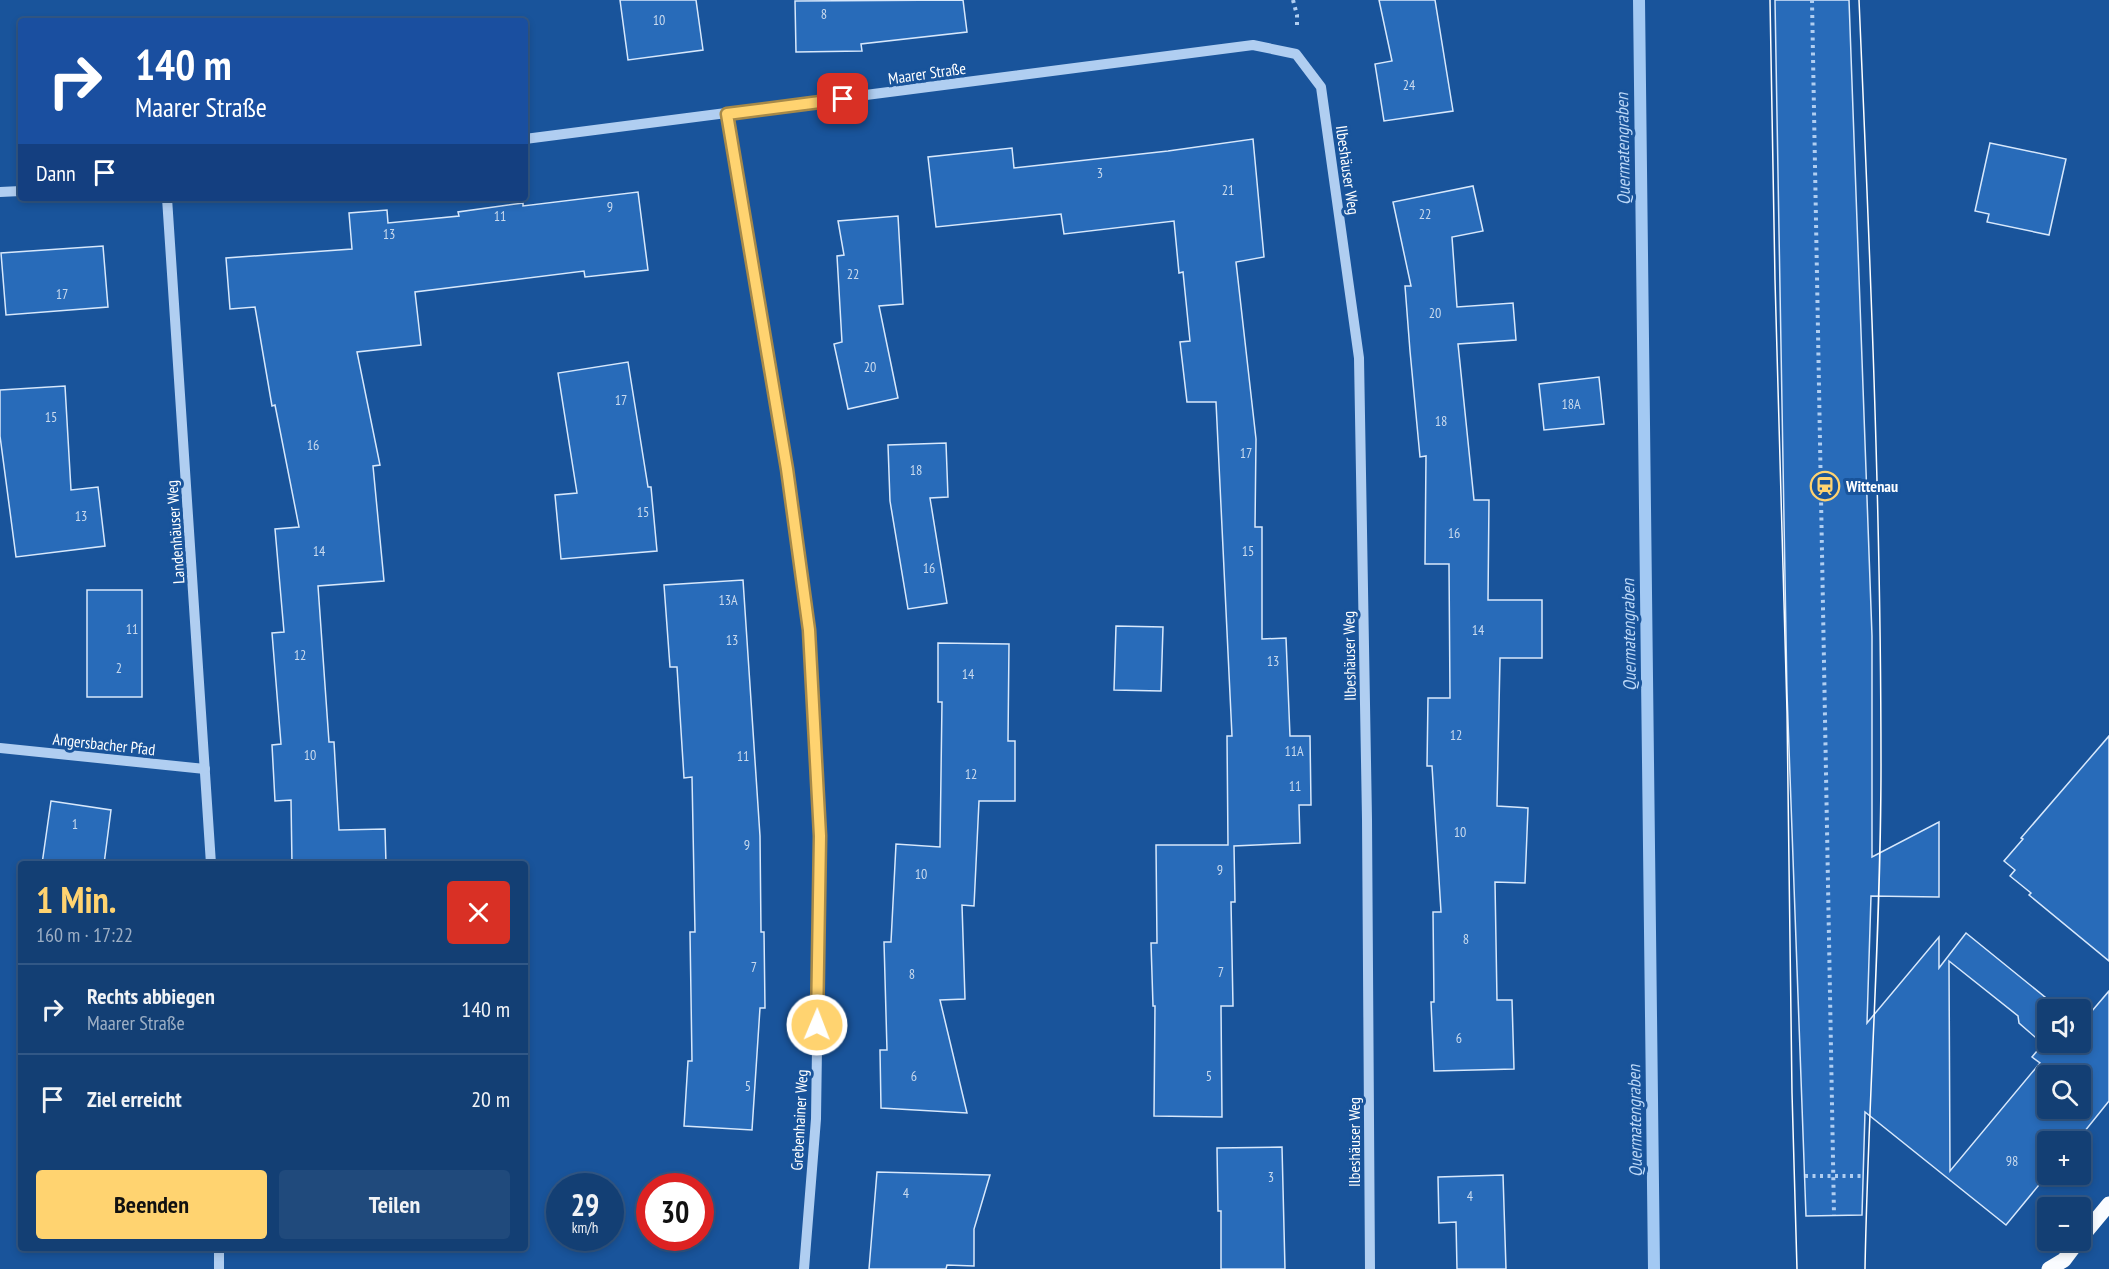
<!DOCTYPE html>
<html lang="de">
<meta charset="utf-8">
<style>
:root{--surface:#133f74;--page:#204a7c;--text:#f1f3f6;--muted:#9dafc5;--line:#325886;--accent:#ffd370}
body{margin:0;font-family:"PT Sans Narrow",sans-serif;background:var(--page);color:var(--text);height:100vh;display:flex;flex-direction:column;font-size:22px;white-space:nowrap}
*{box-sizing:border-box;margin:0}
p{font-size:20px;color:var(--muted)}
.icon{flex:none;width:33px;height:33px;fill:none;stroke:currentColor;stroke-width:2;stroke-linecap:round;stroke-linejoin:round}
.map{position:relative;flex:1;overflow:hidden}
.side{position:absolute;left:18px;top:861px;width:510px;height:390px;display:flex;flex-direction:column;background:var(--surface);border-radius:6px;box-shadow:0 3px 9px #0003,0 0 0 2px var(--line)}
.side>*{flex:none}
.banner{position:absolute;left:18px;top:18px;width:510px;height:183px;border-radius:6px;box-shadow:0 3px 9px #0003,0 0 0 2px var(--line);background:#1a4fa0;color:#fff;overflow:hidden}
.fabs{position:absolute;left:2037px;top:999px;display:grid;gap:12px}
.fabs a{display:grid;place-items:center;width:54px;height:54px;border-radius:6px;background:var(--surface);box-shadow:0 3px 9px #0003,0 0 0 2px var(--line);font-size:30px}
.speed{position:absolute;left:546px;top:1173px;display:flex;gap:12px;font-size:30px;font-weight:700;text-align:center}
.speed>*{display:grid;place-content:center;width:78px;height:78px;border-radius:50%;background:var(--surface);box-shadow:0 3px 9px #0003,0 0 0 2px var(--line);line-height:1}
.speed small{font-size:15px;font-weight:400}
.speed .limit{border:9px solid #d22;background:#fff;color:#111}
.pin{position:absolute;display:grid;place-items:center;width:51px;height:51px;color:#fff;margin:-26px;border-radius:12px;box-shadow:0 3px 9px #0006}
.me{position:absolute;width:66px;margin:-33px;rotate:1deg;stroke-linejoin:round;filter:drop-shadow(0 0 4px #0008)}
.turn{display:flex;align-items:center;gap:21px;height:126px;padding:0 18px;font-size:27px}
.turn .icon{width:78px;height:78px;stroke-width:2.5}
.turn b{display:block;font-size:42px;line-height:51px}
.then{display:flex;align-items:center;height:57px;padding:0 18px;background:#0003;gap:12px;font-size:22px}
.round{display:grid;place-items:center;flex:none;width:63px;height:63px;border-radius:6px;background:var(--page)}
.overview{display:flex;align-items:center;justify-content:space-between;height:102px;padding:0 18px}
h1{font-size:36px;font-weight:600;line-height:45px;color:var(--accent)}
.primary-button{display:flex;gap:12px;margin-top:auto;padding:12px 18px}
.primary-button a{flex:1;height:69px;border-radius:6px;background:var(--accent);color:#111;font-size:24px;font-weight:600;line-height:69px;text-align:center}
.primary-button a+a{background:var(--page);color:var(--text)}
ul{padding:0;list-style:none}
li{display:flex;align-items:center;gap:18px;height:90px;padding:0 18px;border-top:2px solid var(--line)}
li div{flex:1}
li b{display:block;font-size:22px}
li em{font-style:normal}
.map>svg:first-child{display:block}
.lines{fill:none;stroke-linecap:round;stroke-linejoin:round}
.stream{stroke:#a3c9f3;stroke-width:12}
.building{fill:#286bb9;stroke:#d7e8fc;stroke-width:1.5;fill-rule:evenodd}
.path{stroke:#b0cef1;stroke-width:4;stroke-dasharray:3 4.5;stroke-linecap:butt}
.minor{stroke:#b0cef1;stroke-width:10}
.major{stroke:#fafcff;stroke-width:15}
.tram{stroke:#fff;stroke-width:1.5}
.route-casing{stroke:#a68949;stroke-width:15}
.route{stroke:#ffd370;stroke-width:10}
.labels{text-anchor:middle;stroke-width:6;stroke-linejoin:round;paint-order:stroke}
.number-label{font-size:14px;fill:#c9daee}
.street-label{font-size:16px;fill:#fff;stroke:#19549b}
.poi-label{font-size:16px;font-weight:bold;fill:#fff;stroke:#19549b;text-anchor:start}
.water-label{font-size:18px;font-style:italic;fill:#bcd8f8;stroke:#19549b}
</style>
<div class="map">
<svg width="2109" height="1269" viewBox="0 0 2109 1269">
<rect width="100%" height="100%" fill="#19549b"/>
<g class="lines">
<path class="stream" d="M1639,0l15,1269"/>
</g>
<g class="building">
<path d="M620,0h76l7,50 -75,10z"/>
<path d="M963,0l4,32 -106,12 1,7 -66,1 -1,-51z"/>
<path d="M1379,0h56l18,111 -69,10 -9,-57 17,-3z"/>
<path d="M1775,0h74l23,636v221l67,-35v75l-68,-1 -4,127 72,-86v31l27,-35 95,77h-13v32h32v-17l29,-34v110l-33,41h-28v32l-42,51 -141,-113 -3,103 -56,1 -19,-523zM1949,961l69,55 1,7 24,21 -11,13 8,6 -90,108zM2048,1076h32v32h-32z"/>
<path d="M1253,139l11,118 -28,5 20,177 -1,88h7v112l24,-1 4,98h20l1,69h-12l1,38 -66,3 1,56h-4l2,104h-12l1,111 -68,-1 1,-110h-2l-2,-63h6l-1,-98h72l-1,-109h5l-16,-334h-29l-7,-60 10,-1 -7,-69 -4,1 -5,-52 -110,13 -3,-20 -125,13 -8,-70 84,-9 2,20 154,-17z"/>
<path d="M1990,143l76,16 -17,76 -62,-13 2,-8 -14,-3z"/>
<path d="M1473,186l10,45 -31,6 5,70 56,-4 3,37 -58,4 16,156h15l-1,100h54v58h-42l-3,148 31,2 -3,75 -30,-1 2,118h15l2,69 -80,2 -3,-69h3l-1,-90h8l-9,-146h-5l1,-68h22l-1,-134h-24l1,-108 -6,1 -10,-106 -5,-65h6l-18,-84z"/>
<path d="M638,192l10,78 -63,7 -1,-6 -169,21 6,53 -64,7 23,113 -7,1 11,115 -66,5 11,156h5l5,88 46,-1 1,35h-94l-1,-64 -16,1 -3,-56 9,-1 -9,-111 12,-1 -9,-103 24,-2 -24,-122 -3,1 -17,-99 -25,2 -4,-51 126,-9 -3,-36 38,-3 1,13 71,-7 -1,-4 65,-9v3z"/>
<path d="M898,216l5,88 -24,2 19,92 -50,11 -14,-65 8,-2 -5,-86 7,-1 -6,-34z"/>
<path d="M103,246l5,61 -102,8 -5,-62z"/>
<path d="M628,362l20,125h3l6,64 -96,8 -6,-64 22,-2 -19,-120z"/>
<path d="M1599,377l5,47 -60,6 -5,-46z"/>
<path d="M65,386l6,104 27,-3 7,59 -89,11 -16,-121v-46z"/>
<path d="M946,443l2,54 -18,1 17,105 -39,6 -18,-108 -2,-56z"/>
<path d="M743,580l17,256 1,96h3l1,76h-5l-8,122 -68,-4 4,-65h4l-2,-129h5l-3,-155 -8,1 -7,-111h-7l-6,-82z"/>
<rect x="87" y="590" width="55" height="107"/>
<path d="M1116,626l47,1 -2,64 -47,-1z"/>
<path d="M938,643l71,1 -1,97h7v60h-36l-5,105 -12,-1 3,94 -25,1 27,113 -86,-5 -1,-58h7l-3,-108h7l5,-98 44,3 2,-145h-4z"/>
<path d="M2109,736v225l-80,-66 2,-2 -21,-17 5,-6 -11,-9 19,-22 -2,-1z"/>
<path d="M51,801l60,9 -7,54h-62z"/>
<path d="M1282,1147l3,122h-64v-58h-3l-1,-63z"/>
<path d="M877,1172l113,3 -16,54v37l-27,-1 -1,4h-77z"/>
<path d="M1503,1175l3,94h-49l-1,-47 -17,1 -1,-46z"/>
</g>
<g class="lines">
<g class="path">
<path d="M1293,0l4,15v11"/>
<path d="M1812,0l22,1215"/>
<path d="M1805,1176h58"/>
</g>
<g class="minor">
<path d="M727,114l60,355 22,161 11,206 -4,283 -12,150"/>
<path d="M525,139l728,-94 43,9 25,33 38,271 8,461 3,450"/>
<path d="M0,192l21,-1"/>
<path d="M167,198l44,666"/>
<path d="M0,748l205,21"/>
<path d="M219,1269v-21"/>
</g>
<g class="major">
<path d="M2080,1239l29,-35"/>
<path d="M2049,1269l15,-9 15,-20"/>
</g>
<g class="tram">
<path d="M1770,0l5,280 12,431 5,382 5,176"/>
<path d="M1859,0c11,255 22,510 22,765 0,168 -13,336 -16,504"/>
</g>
</g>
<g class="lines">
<g class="route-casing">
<path id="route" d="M817,1025l3,-189 -11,-206 -22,-161 -60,-355 116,-15"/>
</g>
<use href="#route" class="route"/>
</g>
<defs>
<g id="station-ring" transform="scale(1.5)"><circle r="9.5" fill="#19549b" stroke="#ffd370" stroke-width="1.5"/><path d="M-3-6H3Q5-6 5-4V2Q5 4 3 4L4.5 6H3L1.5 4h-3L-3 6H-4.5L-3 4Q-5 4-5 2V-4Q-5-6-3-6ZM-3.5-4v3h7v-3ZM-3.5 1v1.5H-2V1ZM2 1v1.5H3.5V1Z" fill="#ffd370"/></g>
</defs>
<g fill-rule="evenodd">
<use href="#station-ring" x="1825" y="486"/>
</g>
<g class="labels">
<g class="number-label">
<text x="824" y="19">8</text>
<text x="659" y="25">10</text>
<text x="1409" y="90">24</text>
<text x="1100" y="178">3</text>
<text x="1228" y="195">21</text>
<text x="610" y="212">9</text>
<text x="1425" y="219">22</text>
<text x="500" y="221">11</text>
<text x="389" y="239">13</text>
<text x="853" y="279">22</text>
<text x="62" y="299">17</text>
<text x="1435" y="318">20</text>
<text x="870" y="372">20</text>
<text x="621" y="405">17</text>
<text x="1571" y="409">18A</text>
<text x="51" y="422">15</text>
<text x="1441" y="426">18</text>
<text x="313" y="450">16</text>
<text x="1246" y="458">17</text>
<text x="916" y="475">18</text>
<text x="643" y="517">15</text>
<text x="81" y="521">13</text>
<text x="1454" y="538">16</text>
<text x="319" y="556">14</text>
<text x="1248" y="556">15</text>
<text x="929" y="573">16</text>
<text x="728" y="605">13A</text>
<text x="132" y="634">11</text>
<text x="1478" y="635">14</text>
<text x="732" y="645">13</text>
<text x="300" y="660">12</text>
<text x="1273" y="666">13</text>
<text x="119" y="673">2</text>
<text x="968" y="679">14</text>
<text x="1456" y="740">12</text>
<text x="1294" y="756">11A</text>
<text x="310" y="760">10</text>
<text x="743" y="761">11</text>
<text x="971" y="779">12</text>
<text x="1295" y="791">11</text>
<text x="75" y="829">1</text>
<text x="1460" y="837">10</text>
<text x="747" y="850">9</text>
<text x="1220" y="875">9</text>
<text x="921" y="879">10</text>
<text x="1466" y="944">8</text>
<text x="754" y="972">7</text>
<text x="1221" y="977">7</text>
<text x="912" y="979">8</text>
<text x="1459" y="1043">6</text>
<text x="914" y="1081">6</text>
<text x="1209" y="1081">5</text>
<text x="748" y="1091">5</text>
<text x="2012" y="1166">98</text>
<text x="1271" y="1182">3</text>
<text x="906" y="1198">4</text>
<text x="1470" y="1201">4</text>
</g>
<g class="street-label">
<text transform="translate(927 73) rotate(-8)" y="6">Maarer Straße</text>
<text transform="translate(1348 170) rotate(82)" y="6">Ilbeshäuser Weg</text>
<text transform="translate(175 532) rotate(-94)" y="6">Landenhäuser Weg</text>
<text transform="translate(1349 656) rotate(-91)" y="6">Ilbeshäuser Weg</text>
<text transform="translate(104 744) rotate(6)" y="6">Angersbacher Pfad</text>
<text transform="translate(799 1120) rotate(-87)" y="6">Grebenhainer Weg</text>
<text transform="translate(1354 1142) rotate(-90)" y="6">Ilbeshäuser Weg</text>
</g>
<g class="poi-label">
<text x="1846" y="492">Wittenau</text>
</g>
<g class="water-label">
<text transform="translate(1623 149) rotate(-91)" y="6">Quermatengraben</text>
<text transform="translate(1629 635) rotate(-91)" y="6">Quermatengraben</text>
<text transform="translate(1635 1121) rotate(-91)" y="6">Quermatengraben</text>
</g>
</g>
</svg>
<div class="fabs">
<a><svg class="icon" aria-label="sound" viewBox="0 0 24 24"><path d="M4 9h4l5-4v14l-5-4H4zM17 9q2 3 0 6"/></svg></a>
<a><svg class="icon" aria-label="search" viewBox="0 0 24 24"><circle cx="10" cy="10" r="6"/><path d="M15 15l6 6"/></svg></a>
<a>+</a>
<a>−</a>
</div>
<div class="speed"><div>29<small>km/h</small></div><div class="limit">30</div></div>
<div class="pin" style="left:843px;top:99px;background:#d93025"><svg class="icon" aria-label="arrive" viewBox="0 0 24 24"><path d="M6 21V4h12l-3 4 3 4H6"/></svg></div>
<svg class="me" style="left:817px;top:1025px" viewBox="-20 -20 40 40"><circle r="17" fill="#ffd370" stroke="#fff" stroke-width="3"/><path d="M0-11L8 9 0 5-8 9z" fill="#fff"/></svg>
<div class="banner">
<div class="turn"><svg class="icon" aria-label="right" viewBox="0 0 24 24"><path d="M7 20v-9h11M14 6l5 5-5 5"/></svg><div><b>140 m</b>Maarer Straße</div></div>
<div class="then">Dann<svg class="icon" aria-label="arrive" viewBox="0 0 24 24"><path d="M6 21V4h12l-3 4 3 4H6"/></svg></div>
</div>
<section class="side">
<div class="overview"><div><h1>1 Min.</h1><p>160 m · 17:22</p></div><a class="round" style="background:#d93025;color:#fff"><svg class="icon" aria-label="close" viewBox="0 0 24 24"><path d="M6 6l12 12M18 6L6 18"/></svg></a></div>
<ul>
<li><svg class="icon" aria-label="right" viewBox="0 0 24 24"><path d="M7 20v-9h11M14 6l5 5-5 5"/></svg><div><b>Rechts abbiegen</b><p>Maarer Straße</p></div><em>140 m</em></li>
<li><svg class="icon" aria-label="arrive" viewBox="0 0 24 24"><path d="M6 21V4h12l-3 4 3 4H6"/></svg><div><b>Ziel erreicht</b></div><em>20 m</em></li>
</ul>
<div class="primary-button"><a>Beenden</a><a>Teilen</a></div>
</section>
</div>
